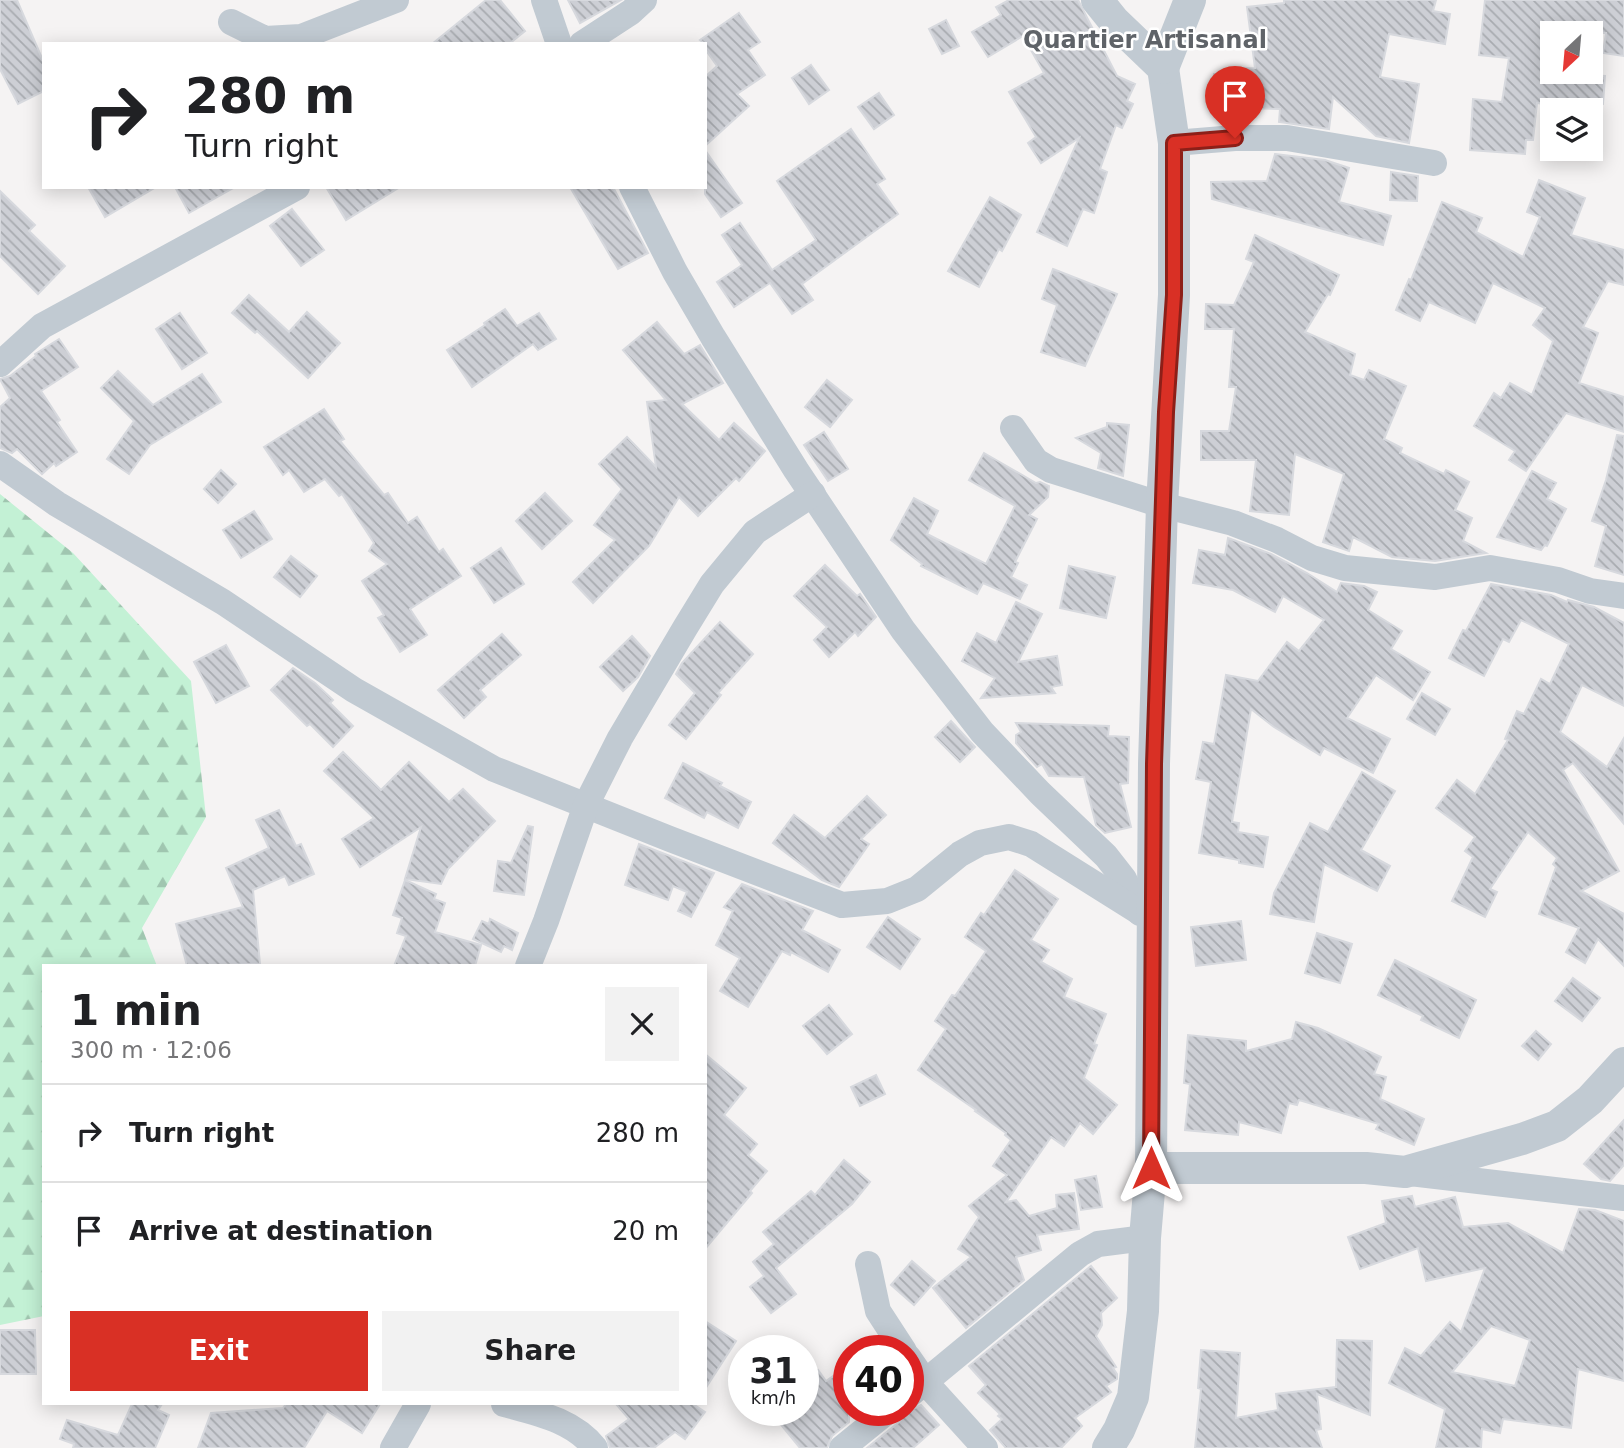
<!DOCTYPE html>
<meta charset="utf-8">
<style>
:root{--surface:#fff;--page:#f2f2f2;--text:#202124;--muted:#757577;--line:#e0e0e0;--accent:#d93025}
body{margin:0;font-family:"DejaVu Sans",sans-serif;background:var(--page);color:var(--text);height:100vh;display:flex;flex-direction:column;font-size:26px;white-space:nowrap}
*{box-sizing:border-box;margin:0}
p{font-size:23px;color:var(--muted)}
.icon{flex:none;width:38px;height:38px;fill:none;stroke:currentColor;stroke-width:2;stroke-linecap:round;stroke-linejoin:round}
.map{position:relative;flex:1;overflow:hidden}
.sheet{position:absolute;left:42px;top:964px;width:665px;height:441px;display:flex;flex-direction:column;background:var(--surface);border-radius:0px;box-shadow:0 4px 18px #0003}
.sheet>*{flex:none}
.guide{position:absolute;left:42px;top:42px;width:665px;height:147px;border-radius:0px;box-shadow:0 4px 18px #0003;background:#fff;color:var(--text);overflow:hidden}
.needle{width:46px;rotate:206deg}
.fabs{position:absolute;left:1540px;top:21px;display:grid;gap:14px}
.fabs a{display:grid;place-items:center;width:63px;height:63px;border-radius:0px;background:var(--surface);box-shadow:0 4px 18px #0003;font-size:35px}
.speed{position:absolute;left:728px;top:1335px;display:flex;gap:14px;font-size:35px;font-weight:700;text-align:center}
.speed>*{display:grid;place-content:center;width:91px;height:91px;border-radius:50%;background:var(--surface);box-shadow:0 4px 18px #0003;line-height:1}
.speed small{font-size:18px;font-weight:400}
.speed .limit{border:10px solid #d22;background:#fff;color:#111}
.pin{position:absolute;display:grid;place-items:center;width:60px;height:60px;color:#fff;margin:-72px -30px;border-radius:50% 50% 50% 0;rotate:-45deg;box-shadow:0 0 7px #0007}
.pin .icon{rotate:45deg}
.me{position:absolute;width:77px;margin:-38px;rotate:0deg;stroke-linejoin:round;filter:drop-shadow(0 0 5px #0008)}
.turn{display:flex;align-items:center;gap:24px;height:147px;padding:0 28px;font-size:32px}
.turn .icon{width:91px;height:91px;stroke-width:2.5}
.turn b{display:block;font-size:49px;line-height:60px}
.round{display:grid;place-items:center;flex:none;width:74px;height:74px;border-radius:0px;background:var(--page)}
.summary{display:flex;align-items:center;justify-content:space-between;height:119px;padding:0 28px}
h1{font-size:42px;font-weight:800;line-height:52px}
.action{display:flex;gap:14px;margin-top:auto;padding:14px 28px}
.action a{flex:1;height:80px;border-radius:0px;background:var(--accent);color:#fff;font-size:28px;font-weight:800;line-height:80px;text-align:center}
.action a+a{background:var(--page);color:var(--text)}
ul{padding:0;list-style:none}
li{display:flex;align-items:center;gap:21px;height:98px;padding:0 28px;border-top:2px solid var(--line)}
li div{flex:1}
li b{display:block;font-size:26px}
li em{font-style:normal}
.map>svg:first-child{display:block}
.forest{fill:url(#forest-firs)}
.building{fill:url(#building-back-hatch);stroke:#d7d9de;stroke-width:2;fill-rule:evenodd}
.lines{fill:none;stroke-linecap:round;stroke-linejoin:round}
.minor{stroke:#c1cad2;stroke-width:26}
.tertiary{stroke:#c1cad2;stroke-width:32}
.route-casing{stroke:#8d1f18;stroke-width:18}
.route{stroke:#d93025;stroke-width:12}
.labels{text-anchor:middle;stroke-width:5;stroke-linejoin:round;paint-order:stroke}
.quarter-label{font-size:24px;font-weight:bold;fill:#5f6368;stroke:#fff}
</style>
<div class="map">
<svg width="1624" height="1448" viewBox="0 0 1624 1448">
<defs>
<pattern id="forest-firs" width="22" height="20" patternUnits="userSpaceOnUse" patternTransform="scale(1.75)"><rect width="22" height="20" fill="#c3f1d5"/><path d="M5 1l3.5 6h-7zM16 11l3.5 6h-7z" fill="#a0c6b0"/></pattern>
<pattern id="building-back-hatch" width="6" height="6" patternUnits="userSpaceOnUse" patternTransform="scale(1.75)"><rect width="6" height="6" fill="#cdcfd5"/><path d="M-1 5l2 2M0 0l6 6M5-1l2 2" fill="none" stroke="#a8abb0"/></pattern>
</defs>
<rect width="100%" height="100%" fill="#f5f3f3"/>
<path class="forest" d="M0,494l73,59 118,128 15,136 -64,111 15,38h-113v350l-44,9z"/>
<g class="building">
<path d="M0,0h17l27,63v28l-26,13 -18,-35z"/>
<path d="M486,0h14l25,31 -16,13h-77z"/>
<path d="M568,0h53l-41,23z"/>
<path d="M1009,0h69l39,76 18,8 -8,17 6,3 -11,24 -6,-3 -16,44 7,3 -13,41 -11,-4 -16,37 -30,-14 42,-94 -38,25 -13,-20 8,-6 -27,-45 35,-19 -21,-37 -35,21 -16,-25 29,-17 -5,-8z"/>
<path d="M1284,0h152l-3,11 17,3 -5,30 -56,-10 -9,43 39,7 -10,59 -33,-7 -43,-39 -4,32 -50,-7 1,-13 -67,-2 1,-33h11v-5l30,-1 -8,-61 37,-4z"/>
<path d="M1485,0h139v56l-21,-3 3,-20h-54v40l53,3 -2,28 -48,-2v4l-18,-3 -4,37h-7l-1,14 -55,-4 3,-51 29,3 7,-44 -30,-3z"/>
<path d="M739,13l21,29 -12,8 17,25 -28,19 12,12 -44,40v-69l12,-11 -12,-17v-5l-5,-4z"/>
<path d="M946,20l13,26 -17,8 -13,-25z"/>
<path d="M811,65l18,25 -20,14 -17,-26z"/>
<path d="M879,93l15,22 -20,14 -16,-22z"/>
<path d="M851,129l34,50 -8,5 21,30 -96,70 11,16 -21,14 -22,-31 -36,24 -17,-25 25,-17 -20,-30 18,-12 32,47 44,-30 -39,-59z"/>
<path d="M705,150l37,53 -21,14 -16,-23z"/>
<path d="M1275,154l50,6 24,8 -10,34 52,14 -8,29 -171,-46 -1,-17 56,-1z"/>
<path d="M1391,172l27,4 -1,25 -27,-1z"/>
<path d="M1539,180l46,18 -14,37 53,15v35l-16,-4 -25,46 15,6 -19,50 45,14v35l-58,-19 -40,58 -17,-11 6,-9 -41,-25 20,-33 7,5 9,-15 22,12 21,-54 -20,-16 12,-17 -52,-25 -18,40 -46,-21 -9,19 -24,-11 13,-31 2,1 31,-78 40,16 -6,14 47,25 17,-40 -13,-5z"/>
<path d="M88,187h68l-51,30z"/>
<path d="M175,187h60l-46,26z"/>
<path d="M326,187h74l-54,33z"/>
<path d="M570,187h43l35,66 -30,16z"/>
<path d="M0,191l35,34 -6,6 36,35 -27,28 -38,-38z"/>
<path d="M990,197l31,18 -19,36 -3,-2 -20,38 -31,-16z"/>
<path d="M292,209l32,41 -23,16 -31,-40z"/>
<path d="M1255,235l84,40 -9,20 -2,-1 -23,38 50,22 -5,21 14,5 5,-10 37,16 -22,53 18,9 -2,5 44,21 2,-4 23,12 -14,28 17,8 -9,23 23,12 -51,8 -43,-4 -39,-20 -4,14 -26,-9 21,-68 -49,-20 -6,61 -39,-4 6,-51h-55v-29h28l7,-44h-7l5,-58h-29l1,-25 28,1 20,-43 -8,-3z"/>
<path d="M1053,269l64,25 -32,72 -44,-14 16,-47 -15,-6z"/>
<path d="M249,295l40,37 18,-20 33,31 -32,35 -51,-47 -2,2 -23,-20z"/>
<path d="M505,309l12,17 22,-13 17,26 -18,11 -5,-6 -61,43 -25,-37 38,-25 -1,-2z"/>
<path d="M180,313l27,40 -25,16 -26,-40z"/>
<path d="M657,322l27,32 16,-9 23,38 -41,21 37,36 15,-17 31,28 -26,30 -3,-3 -38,38 -19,-19 -30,49 -56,57 -20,-21 42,-42 -21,-15 28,-36 -23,-25 28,-27 29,30 -9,-65 19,-2 -43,-50z"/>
<path d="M59,339l19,28 -37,24 19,29 -3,2 20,30 -21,14 -2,-3 -12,11 -25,-25 -5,4 -12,-5v-41l10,-9 -10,-19 10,-3 26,-20 -1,-2z"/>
<path d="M118,371l35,34 49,-31 19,28 -71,43 -21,29 -22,-15 27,-38 -33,-33z"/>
<path d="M827,380l25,20 -22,27 -25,-20z"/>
<path d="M324,409l20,30 -4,2 44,54 4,-2 20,30 9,-6 22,35 4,-3 18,27 -51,33 17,26 -27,17 -22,-34 6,-3 -22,-34 25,-17 -18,-13 5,-8 -32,-49 -3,2 -14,-17 -21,13 -15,-22 -6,5 -19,-28z"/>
<path d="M1107,423l22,2 -6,51 -25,-8 3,-15 -25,-15 31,-11z"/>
<path d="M824,432l24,37 -20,12 -24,-36z"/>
<path d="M1617,435l7,1v139l-29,-9 11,-40 -14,-5 14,-41z"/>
<path d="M984,453l52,30 4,-1 9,4 -1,11 -19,18 8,4 -22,43 3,1 -7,14 16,8 -7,14 -37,-16 -6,11 -56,-28 1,-2 -31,-24 23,-42 24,13 -11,23 59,30 29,-58 -46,-26z"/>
<path d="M221,470l15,14 -18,19 -14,-14z"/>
<path d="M1532,471l24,12 -9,16 19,10 -19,37 -2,-1 -4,5 -44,-13z"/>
<path d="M545,493l27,28 -30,28 -26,-28z"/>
<path d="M254,511l18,28 -31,19 -18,-28z"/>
<path d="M1228,538l43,16 36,19 30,19 4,-9 23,3 13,6 -9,18 34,21 -11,18 39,23 -17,28 -37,-25 -29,43 43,21 -17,34 -49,-25 -4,7 -46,-28 -23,-18 -19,113 7,1 -1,9 30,5 -5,30 -24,-4v-3l-40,-7 12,-71 -15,-3 7,-37 11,2 12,-69 32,6 29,-39 12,9 25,-31 -41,-24 -8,16 -42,-22 -40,-7 6,-33 26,5z"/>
<path d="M501,548l23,36 -30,19 -23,-35z"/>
<path d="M291,556l26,20 -17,21 -26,-20z"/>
<path d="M825,565l32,31 3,-2 16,23 -18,19 -3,-4 -26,25 -15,-17 13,-13 -33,-31z"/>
<path d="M1069,566l46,11 -9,41 -46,-10z"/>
<path d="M1491,584l60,11 16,7 1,-2 26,7 30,16v83l-42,-21 -22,47 47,35 17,-29v86l-51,-61 -10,7 56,101 -38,20 43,23v52l-26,-27 -13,24 -19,-11 13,-24 -40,-14 17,-47 -3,-3 4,-6 -29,-26 -38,57 7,3 -12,25 -33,-16 21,-44 -8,-6 10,-14 -39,-29 21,-28 18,14 33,-54 -3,-1 12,-28 7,3 17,-35 9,5 19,-40 -48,-24 -12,22 -6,-3 -19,37 -35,-18 14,-28 3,1z"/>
<path d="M1016,602l26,12 -24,48 39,-6 5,29 -11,2 4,6 -74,5 14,-20 -33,-17 15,-28 19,10z"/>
<path d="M720,622l33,32 -35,39 3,2 -35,44 -17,-14 26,-32 -19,-19 6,-11z"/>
<path d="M502,634l19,21 -41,35 6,7 -22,21 -26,-28z"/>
<path d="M632,636l18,20 -12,21 -15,14 -23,-24z"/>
<path d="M226,645l23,41 -33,17 -22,-41z"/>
<path d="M293,668l22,15 18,17 -3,3 23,23 -20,21 -23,-23 -3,2 -36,-36z"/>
<path d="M1422,693l28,16 -15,26 -28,-16z"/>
<path d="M951,721l24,26 -15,15 -25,-25z"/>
<path d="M1016,723l93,3 -1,10 21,1 -1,46 -8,1 11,43 -26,6 -9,-8 -12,-48 -35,-1 -7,-12 -5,3 -21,-24v-8l5,-3z"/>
<path d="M343,752l38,38 28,-28 40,40 14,-13 32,32 -47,48 -7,15 -36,-5 16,-52 -61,40 -18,-28 32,-21 -50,-47z"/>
<path d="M683,763l39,20 -2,3 31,16 -13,26 -31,-16 -3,6 -39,-20z"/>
<path d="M1362,772l33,19 -34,59 29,16 -13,25 -53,-27 -10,58 -44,-8 4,-21 36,-70 18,9z"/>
<path d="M867,796l19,19 -25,24 8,5 -30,43 -17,-7 -49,-37 21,-28 31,23z"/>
<path d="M279,810l17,36 5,-2 13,30 -25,11 -4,-9 -32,14 7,74 -73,2 -11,-42 67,-17 -17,-39 43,-20 -13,-28z"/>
<path d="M528,826l5,1 -9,68 -30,-4 4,-30 13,2z"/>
<path d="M639,844l75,29 -23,44 -13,-6 9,-19 -14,-6 -5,14 -43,-15z"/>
<path d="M1015,870l43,29 -27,41 18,10 -8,12 31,17 -8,18 42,17 -12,30 3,1 -13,33 33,27 -24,29 -13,-11 -16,23 -13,-9 -45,65 10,-2 13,16 28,-8 -1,-13 18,-2 5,36 -42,6 4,15 -25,7 8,23 -58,48 -33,-40 38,-31 -13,-8 21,-32 -10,-11 38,-31 -14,-9 18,-26 -6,-5 1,-2 -31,-22 1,-1 -58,-40 28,-41 -11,-8 17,-26 3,1 31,-45 -21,-14 16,-24 3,2z"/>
<path d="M405,880l31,14 -2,5 11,4 -10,29 46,13 -6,21h-81l12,-30 -9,-3 5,-15 -9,-3z"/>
<path d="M742,884l71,27 -11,19 38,20 -12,22 -37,-20 -1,3 -8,-4 -34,56 -28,-16 20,-33 -24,-13 17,-34 -9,-4z"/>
<path d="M888,917l32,22 -20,30 -33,-22z"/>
<path d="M490,919l28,14 -6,17 -8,-4 -3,6 -28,-13 9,-18 7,3z"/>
<path d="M1241,921l5,39 -50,6 -5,-39z"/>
<path d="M1317,933l35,11 -12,39 -35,-10z"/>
<path d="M1395,960l81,40 -17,38 -38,-18 2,-4 -45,-21z"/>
<path d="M1573,978l27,20 -18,23 -27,-20z"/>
<path d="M829,1005l23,29 -25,20 -24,-28z"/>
<path d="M1296,1022l22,6 63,29 -7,17 12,3 -6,22 44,20 -10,26 -38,-16 3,-5 -80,-24 -2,5 -8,-2 -8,30 -42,-11 -1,13 -53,-5 5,-46 -6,-1 4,-48 58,6v10l46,-12z"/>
<path d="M1536,1031l15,13 -13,16 -16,-14z"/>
<path d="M705,1054l41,34 -22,27 33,29 -9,11 19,16 -17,20 2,2 -47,56z"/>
<path d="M876,1075l9,19 -25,12 -9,-19z"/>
<path d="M1624,1120v45l-14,16 -9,-2 -17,-15z"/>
<path d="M844,1160l26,22 -18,22 -76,64 20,26 -25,19 -21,-26 14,-11 -11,-14 21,-18 -11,-12 48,-41 4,4z"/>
<path d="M1096,1176l6,31 -21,3 -6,-30z"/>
<path d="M1412,1196l3,11 40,-10 8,30 45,-4 55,30 16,-44 16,1 29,11v160l-46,-12 -7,59 -68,-9 -3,14 -18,-4 -1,19h-45l9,-39 -56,-26 16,-35 16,8 29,-34 11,10 24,-64 -59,13 -8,-33 -58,21 -12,-32 38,-14 -4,-22zM1491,1326l39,14 -15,46 -63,-14z"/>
<path d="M912,1261l23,20 -21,24 -23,-20z"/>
<path d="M1091,1266l26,32 -16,15 1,12 -6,11 20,31 -3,1 4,6v5l-11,7 5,6 -36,26 7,8 -21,22h-55l-16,-18 12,-11 -4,-3 2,-2 -22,-21 8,-8 -17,-19z"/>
<path d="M705,1321l31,20 -31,48z"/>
<path d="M0,1330h35l1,44h-36z"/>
<path d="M1337,1340l35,1 -2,74 -53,-21 4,35 -5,1 6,18h-127l6,-59 -3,-1 3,-38 39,3 -4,65 42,-8 -2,-16 60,-7z"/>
<path d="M849,1365v57l-17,14 -5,12h-27l-31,-38h34v-29l15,-11 8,11z"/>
<path d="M132,1404h30l-4,6 11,5 -14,33h-82l1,-4 -14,-5 7,-19 51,15z"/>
<path d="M286,1404h94l-18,29 -35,-22 -23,37h-106l13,-35 72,-5z"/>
<path d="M616,1404h77l12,8 -20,27 -10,-7 -21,16h-44l-4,-12 23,-17z"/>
<path d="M921,1405l18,20 -26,23h-46l32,-26 9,-11z"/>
</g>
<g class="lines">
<g class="minor">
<path d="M544,0l15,44"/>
<path d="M231,22l34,17 36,-2 95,-37"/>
<path d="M582,44l49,-32 13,-12"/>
<path d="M1174,143l61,-5h52l147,25"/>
<path d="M632,187l43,85 38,65 83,133 107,160 79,102 58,61 66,63 18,23 16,34"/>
<path d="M0,364l42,-38 255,-139"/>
<path d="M1013,428l23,33 15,9 111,35 71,18 44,17 35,18 33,10 90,9 55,-9 68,12 32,11 34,5"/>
<path d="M0,464l57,40 166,98 131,88 140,79 176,70 172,66 45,-4 30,-12 43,-35 20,-11 29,-6 22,7 110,69"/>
<path d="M528,966l18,-45 40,-116 34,-67 65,-110 27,-44 43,-52 58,-38"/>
<path d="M1410,1173l214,25"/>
<path d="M868,1264l10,47 26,40"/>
<path d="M908,1357l18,26 59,65"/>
<path d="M908,1396l172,-142 18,-10 47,-6"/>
<path d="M504,1404c33,9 69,16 91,44"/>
<path d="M393,1448l25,-44"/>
<path d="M842,1448l47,-38"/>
</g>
<g class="tertiary">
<path d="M1097,0l17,21 49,47 11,75v152l-12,210 -8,259 -3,404 -6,70 -2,73 -10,86 -14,33 -11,18"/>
<path d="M1163,68l27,-68"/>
<path d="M1151,1168h215l39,4 117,-33 35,-13 33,-26 34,-37"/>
</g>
</g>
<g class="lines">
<g class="route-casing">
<path id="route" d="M1151,1168l3,-404 12,-352 8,-117v-152l61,-5"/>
</g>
<use href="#route" class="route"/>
</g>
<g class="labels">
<g class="quarter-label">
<text x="1145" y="48">Quartier Artisanal</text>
</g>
</g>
</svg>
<div class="fabs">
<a><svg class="needle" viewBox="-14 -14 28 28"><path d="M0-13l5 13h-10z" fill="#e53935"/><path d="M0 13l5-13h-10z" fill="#757577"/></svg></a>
<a><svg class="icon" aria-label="layers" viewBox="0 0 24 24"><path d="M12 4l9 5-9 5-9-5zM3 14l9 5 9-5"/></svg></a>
</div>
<div class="speed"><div>31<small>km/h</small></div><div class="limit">40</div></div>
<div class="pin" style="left:1235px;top:138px;background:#d93025"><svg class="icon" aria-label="arrive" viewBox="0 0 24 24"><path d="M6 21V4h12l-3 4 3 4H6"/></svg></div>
<svg class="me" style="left:1151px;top:1168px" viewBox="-20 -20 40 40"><path d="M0-17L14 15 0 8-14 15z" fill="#d93025" stroke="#fff" stroke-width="4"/></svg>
<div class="guide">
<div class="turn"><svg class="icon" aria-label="right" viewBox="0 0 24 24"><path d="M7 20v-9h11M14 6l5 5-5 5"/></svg><div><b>280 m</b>Turn right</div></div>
</div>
<section class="sheet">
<div class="summary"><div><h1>1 min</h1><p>300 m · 12:06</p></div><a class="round"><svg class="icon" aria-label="close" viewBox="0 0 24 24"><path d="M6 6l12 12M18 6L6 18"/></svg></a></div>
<ul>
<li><svg class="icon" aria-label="right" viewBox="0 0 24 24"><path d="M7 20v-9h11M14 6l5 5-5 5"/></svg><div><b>Turn right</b></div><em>280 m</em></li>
<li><svg class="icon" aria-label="arrive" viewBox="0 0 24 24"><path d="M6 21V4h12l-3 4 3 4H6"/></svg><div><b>Arrive at destination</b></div><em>20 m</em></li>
</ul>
<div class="action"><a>Exit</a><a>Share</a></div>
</section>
</div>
